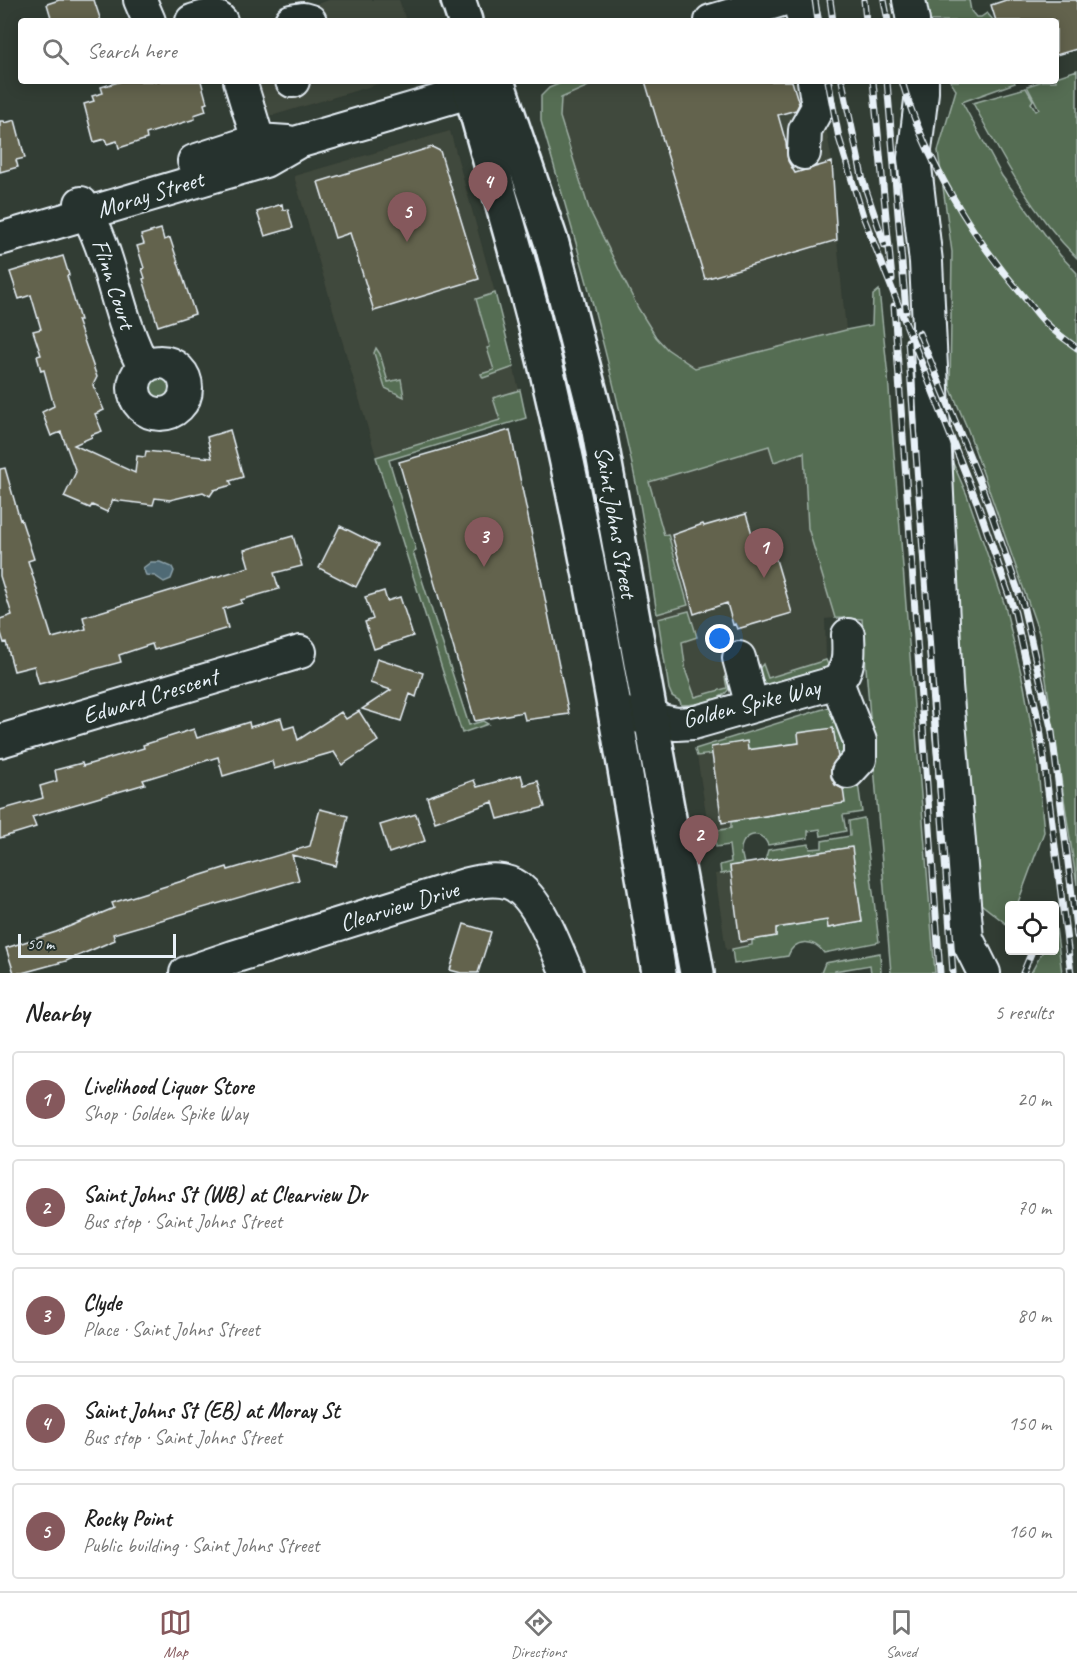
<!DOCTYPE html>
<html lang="en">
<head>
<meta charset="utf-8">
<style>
  body { margin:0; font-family:Caveat,sans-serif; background:#f6f6f6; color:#222 }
  .controls { position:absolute; right:18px; bottom:18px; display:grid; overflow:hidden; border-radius:6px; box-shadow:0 3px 15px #0003 }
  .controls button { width:54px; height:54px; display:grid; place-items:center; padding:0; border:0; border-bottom:2px solid #e0e0e0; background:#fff; color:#222; font:30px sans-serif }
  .scale { position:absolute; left:18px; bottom:15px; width:158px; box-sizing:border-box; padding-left:6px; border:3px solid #e8f1f8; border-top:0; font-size:16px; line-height:21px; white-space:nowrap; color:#e8f1f8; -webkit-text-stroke:4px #26332d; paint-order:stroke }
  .you { position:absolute; left:720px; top:639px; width:21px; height:21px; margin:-15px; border:4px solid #fff; border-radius:50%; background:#1a73e8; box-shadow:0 0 0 9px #1a73e833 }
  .badge { display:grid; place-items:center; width:39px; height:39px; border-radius:50%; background:#85585c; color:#fff; font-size:20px; font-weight:700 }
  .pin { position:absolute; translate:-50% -50px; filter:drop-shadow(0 2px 3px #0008) }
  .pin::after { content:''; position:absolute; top:32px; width:21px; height:18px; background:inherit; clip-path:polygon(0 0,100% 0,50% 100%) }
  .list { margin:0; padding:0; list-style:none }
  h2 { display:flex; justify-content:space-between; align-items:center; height:78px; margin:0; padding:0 24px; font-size:26px }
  h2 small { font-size:20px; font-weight:400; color:#767676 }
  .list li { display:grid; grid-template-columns:39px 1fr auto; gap:18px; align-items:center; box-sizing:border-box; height:96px; margin:0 12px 12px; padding:0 12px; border:2px solid #e0e0e0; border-radius:6px }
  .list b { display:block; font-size:22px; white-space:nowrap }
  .list p { margin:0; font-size:20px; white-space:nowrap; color:#767676 }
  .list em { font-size:20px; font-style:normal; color:#767676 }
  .icon { flex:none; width:33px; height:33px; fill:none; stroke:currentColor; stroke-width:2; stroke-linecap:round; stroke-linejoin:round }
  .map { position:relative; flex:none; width:1077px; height:973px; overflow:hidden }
  .search { position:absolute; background:#fff; box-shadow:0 3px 15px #0003; left:18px; right:18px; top:18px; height:66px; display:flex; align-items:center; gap:15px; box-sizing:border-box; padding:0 21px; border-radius:6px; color:#767676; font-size:22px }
  .sheet { height:618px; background:#fff }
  nav { display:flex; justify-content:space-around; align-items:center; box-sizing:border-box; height:84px; border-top:2px solid #e0e0e0; background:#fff; font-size:16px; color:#767676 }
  nav a { display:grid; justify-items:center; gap:3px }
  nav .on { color:#85585c }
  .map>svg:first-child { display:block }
  .built { fill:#41483c }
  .green { fill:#546d52; stroke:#9eafa5; stroke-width:1.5 }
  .water { fill:#4f6b75; stroke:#8ca1a9; stroke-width:1.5 }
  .building { fill:#63634e; stroke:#e8f1f8; stroke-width:1.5 }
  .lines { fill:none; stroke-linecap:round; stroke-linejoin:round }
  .minor-casing { stroke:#e8f1f8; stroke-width:36 }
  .major-casing { stroke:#e8f1f8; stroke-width:38 }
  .minor { stroke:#26332d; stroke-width:32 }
  .major { stroke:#26332d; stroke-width:33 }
  .rail-casing { stroke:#e8f1f8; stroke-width:7 }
  .rail { stroke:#26332d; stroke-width:4.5; stroke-dasharray:14; stroke-linecap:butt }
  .labels { text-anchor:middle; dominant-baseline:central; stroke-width:4.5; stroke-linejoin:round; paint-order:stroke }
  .street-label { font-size:24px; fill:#e8f1f8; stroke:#26332d }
</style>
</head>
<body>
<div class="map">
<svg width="1077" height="973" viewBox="0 0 1077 973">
  <rect width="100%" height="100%" fill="#323d34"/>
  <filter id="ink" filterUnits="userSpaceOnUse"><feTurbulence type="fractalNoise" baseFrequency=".0167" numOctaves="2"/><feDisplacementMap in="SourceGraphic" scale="12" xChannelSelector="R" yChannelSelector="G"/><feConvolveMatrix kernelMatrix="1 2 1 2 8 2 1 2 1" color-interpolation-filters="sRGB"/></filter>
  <g filter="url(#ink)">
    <path class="built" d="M329,0h70l7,21h-142z
      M256,81h132l-117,35 -5,-3z
      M566,81h252l14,81 5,78 9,90 -151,38 -28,-19 -30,-41 -33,34 -63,-221v-25l8,-8z
      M450,131l45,162 31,125 -148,45 -84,-287z
      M769,446l35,6 4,76 27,90 -10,1 1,41 -59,18 -87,23 -8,-5 -3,-7 -32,-203z
      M712,754l9,69 10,-1 1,6 -23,4 -12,-76z
      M731,872l9,70 12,-2v5l-26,5 -11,-76z"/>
    <path class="green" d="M921,0h48l2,11 5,6h5l6,-4 7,8h-69z
      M1077,70v188c-46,-46 -74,-99 -104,-155l53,-15 7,12 -2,3 5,8 3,-2 -12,-23 16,-5h13v-4z
      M566,81h34l-39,17 -1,19 29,92 49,99 18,29 11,12 28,19 151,-38 26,-5 1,-30 6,-5 9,87 47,596h-44l-29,-354 -27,-1 -27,-90 -4,-76 -30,10 -5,-16 -120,36 15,53 4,-1 20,71 -31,9c-7,-44 -12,-88 -21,-131 -26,-123 -60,-242 -95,-362v-25l8,-8z
      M950,81h64l1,2 -53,19 40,74 58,79 17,18v612l-38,-252 -71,-203 -18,-43 2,-135 -14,-101 18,-61z
      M495,293l19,74 -31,11 -2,-4 13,-4 -7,-22 3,-1 -14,-48z
      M376,348l4,6 8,28 13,-3 3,18 -19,-9 -11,-35z
      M145 389a15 15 0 1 1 30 0a15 15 0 1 1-30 0Z
      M520,390l6,28 -137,42 27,90 -3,2 56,173 14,-4 5,3 -26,9 -86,-276 124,-37 -7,-22z
      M938,429l29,66 38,111 19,80 13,73 7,73 -27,73 -7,1 -1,20 -28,-22 -12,-24z
      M689,611l8,26 -15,5 4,30 9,25 32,-9 -2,-11 5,5c2,18 -35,23 -49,23l-1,-4 -8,-5 -3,-7 -11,-70z
      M826,660l3,7 -54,15v4c-5,2 -11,-2 -17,-1v-15l5,-6 5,14z
      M833,706l17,38 -11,22 -6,-38 -34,15 -102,13 -2,-7z
      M857,776l5,36 -19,3 3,16 -25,5 -1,-7 -12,2v7l-40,7c-8,-19 -30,-9 -27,10h1l2,9 -14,3 1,5 -10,2 -1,-9 11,-3 -2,-17 -13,2 -2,-16 17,-3v-6l113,-20 -2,-18z
      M864,818l15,124 -55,11c-10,-15 -30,-14 -36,3l-54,8 -2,-15 20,-4v-5l24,-4v-8l51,-8 2,8 33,-6 -11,-75 -86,14 3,-11 41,-6 1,5 12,-1v-7l28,-5 -1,-15z
      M1056,928l6,45h-31l12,-22h11z
      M880,953l1,20h-10l-1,-8 -35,6v2h-14l4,-10z"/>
    <path class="water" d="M151,562h9l12,5 2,4 -3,8 -7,3 -9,-6 -9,-1 -3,-7z"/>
    <path class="building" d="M59,0h35l7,21h-49l-5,-17z
      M1006,0h71v49l-21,6v-34h-60l-5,-16z
      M122,81h79l6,22 -3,1 2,7 -12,4 1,4 -49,15 1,5 -28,9 -2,-7 -10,3 -2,-5 -11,3 -10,-38 10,-3 -2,-5 11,-3 -2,-6z
      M645,81h147l7,23 -3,6 -18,5 8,28 2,18 7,12 37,-11 5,78 -132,39z
      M15,120l10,38 -9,2 2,7 -18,5v-51h4l1,2z
      M432,147l8,4 39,128 -105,32 -24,-78 -15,5 -17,-56z
      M282,204l1,6 5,-1 5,19 -28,8 -8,-24z
      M161,229l3,11 6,-2 25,76 -37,12 -15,-47 2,-1 -3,-9 2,-1 -7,-22 7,-2 -3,-9z
      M63,256l6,19 -2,1 13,44h-3l20,57 -4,8 11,25 -9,4 7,17 -11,4 1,2 -18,8 61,28 2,-17 8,1 1,-6 66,7 -5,-21 23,-7 13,47 -13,4 2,4 -18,5 -4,6 -7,-4 -33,8 -15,-2 -2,7 -40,-5 -6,12 -15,-7 -2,3 -26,-11 12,-25 -15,-40 -10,4 -9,-24 12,-6 -10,-36 -3,1 -4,-15 4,-1 -8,-24 8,-2 -10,-34 -12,4 -9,-27z
      M510,430l59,284 -44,6 -2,-8 -48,9 -76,-259z
      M5,468l15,52 1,-1 13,40 -6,2 24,77 34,-9 -3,-12 166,-50 -5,-17 49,-14 9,30 -28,7 5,16 -38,11 1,3 -19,6 5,19 -74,22 -2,-6 -33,11 2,7 -82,22 -5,-18 -20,5 -8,-29 -2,1 -4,-13v-11l12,-4 -12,-39v-107z
      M746,514l11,36 15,-4 20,67 -55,16 -2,-5 -2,1 -6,-22 -33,11 -22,-79 31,-11 1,2z
      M340,526l38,19 -22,42 -37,-19z
      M384,591l3,10 13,-4 13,39 -39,13 -9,-27 8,-3 -8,-22z
      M377,658l46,15 -7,24 -6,-3 -9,27 -39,-12 29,-19 -21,-7z
      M359,711l19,30 -36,24 -8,-13 -60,17 -2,-8 -49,15 -5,-19 -75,23 2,4 -113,33 4,10 -36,11v-28l43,-12 -3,-12 17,-5 -2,-11 27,-7 1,3 61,-18 -1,-3 51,-16 3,9 52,-16 1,5 31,-9 3,11 10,-3 4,14 43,-28 5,7z
      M833,728l5,29 -7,10v10l4,8 8,4 2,14 -123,20 -11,-76 36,-6 1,9 51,-7 -1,-10z
      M521,775l3,10 14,-4 7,26 -47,12 -5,-17 -58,20 -8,-25 47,-17 3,7z
      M320,809l28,7 -12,50 -44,-11 7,25 -186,54 2,6 -49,21 -44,12h-8l-8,-25 50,-16 58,-24 -2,-5 115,-36 1,3 82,-24z
      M416,814l9,27 -36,12 -9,-28z
      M852,847l10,75 -34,6 -1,-8 -51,8v8l-36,6 -10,-76z
      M464,924l27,8 -13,41h-17l-11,-3z"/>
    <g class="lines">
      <defs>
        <path id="minor" d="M140,0l9,21
          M799,0l5,21
          M909,0l4,21
          M192,21c10,-3 22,-9 29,0
          M291,21l12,-2 7,2
          M711,21l71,-21
          M240,81l24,79
          M292,81h1
          M922,81v11l-8,66 12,104 20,423 21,254 17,34
          M804,153l1,-23 13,-23 -4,-26
          M194,161l64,-21 30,2
          M81,203c32,50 34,112 63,164
          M0,239l265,-78 33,-19 199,-58
          M134 388a26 26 0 1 1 52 0a26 26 0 1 1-52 0Z
          M739,658l13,48
          M837,682l23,59v18l-12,13
          M616,712l60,12 17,-1 144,-41c13,-15 12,-28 11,-47
          M0,741l300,-89
          M186,973l47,-16 235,-73c13,-3 28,-6 42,-1 28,11 45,64 57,90"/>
        <path id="major" d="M458,0l7,21
          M473,81l-2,11c25,93 54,185 76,280 46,198 79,400 112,601
          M497,81l55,163 45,176 100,553"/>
      </defs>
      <use href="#minor" class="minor-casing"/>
      <use href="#major" class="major-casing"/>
      <use href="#minor" class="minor"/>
      <use href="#major" class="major"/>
      <defs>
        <path id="rail" d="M815,0l3,21
          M830,0l3,21
          M864,0l2,21
          M884,0l4,21
          M828,81l11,57 24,78 115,289 37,108 25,115 31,245
          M842,81l21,100 22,65
          M873,81l19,198
          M887,81l19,230
          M902,81c22,77 70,156 122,216 8,9 15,20 24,28 9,9 20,16 29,23
          M894,306l46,667
          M919,333l62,151 42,121 29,127 25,204
          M908,341l45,632
          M1023,973l9,-22"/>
      </defs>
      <use href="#rail" class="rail-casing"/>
      <use href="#rail" class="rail"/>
    </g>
  </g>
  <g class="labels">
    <g class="street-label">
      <text transform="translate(150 194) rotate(-17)">Moray Street</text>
      <text transform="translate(114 284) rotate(72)">Flinn Court</text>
      <text transform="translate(616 522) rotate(80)">Saint Johns Street</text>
      <text transform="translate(150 696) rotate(-17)">Edward Crescent</text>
      <text transform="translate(751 703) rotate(-14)">Golden Spike Way</text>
      <text transform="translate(399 906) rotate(-17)">Clearview Drive</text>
    </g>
  </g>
</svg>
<div class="controls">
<button><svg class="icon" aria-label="locate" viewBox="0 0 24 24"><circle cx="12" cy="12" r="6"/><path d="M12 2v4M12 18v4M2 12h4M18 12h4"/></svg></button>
</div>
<div class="scale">50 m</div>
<div class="you"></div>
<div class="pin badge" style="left:764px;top:578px">1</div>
<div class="pin badge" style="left:699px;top:865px">2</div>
<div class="pin badge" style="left:484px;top:567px">3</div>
<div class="pin badge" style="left:488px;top:212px">4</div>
<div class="pin badge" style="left:407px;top:242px">5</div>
<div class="search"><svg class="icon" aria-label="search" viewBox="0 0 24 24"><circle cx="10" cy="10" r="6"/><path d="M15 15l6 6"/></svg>Search here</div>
</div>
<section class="sheet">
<h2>Nearby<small>5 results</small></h2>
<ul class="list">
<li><span class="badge">1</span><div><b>Livelihood Liquor Store</b><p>Shop · Golden Spike Way</p></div><em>20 m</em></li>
<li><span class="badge">2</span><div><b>Saint Johns St (WB) at Clearview Dr</b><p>Bus stop · Saint Johns Street</p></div><em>70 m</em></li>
<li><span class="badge">3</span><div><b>Clyde</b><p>Place · Saint Johns Street</p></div><em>80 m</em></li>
<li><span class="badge">4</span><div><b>Saint Johns St (EB) at Moray St</b><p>Bus stop · Saint Johns Street</p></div><em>150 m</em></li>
<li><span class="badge">5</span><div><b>Rocky Point</b><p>Public building · Saint Johns Street</p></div><em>160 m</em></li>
</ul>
</section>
<nav>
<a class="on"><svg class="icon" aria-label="map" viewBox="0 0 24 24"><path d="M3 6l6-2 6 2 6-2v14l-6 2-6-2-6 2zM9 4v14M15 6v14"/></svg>Map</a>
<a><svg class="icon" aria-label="directions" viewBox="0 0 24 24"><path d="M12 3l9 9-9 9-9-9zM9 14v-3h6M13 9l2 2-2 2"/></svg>Directions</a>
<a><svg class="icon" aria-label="saved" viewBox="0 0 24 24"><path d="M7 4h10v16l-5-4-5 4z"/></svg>Saved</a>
</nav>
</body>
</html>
